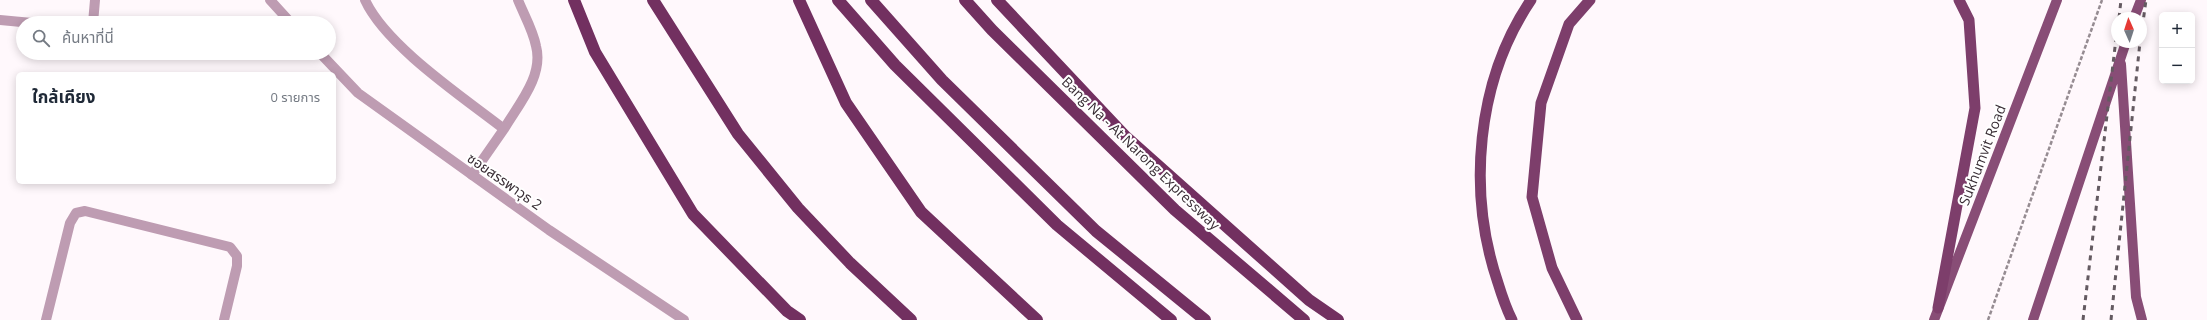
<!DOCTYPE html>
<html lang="th">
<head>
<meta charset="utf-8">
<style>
  body { margin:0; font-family:"Open Sans","Noto Sans Thai",sans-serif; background:#f6f6f7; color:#1f2937 }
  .controls { position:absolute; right:12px; top:12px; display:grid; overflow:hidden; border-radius:6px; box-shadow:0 2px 10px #0003 }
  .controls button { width:36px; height:36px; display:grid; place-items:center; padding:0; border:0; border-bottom:1px solid #e0e1e3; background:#fff; color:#1f2937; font:20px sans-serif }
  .compass { position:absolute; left:2111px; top:12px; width:36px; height:36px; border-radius:50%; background:#fff; box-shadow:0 2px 10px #0003; rotate:357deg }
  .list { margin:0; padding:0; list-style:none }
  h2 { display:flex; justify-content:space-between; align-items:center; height:52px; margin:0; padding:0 16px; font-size:17px }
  h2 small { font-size:13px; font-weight:400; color:#747a83 }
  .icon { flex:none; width:22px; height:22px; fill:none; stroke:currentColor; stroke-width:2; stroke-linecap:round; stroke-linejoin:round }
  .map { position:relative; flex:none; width:2207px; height:320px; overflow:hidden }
  .search { position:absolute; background:#fff; box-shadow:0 2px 10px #0003; left:16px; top:16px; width:320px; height:44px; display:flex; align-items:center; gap:10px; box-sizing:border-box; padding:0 14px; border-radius:22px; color:#747a83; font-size:15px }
  .panel { position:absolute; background:#fff; box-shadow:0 2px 10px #0003; left:16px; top:72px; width:320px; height:112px; border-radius:6px }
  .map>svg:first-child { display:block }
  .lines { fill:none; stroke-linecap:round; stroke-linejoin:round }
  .path { stroke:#968c92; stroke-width:2.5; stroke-dasharray:4 2; stroke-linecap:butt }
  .service { stroke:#be9cb2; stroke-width:10 }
  .minor { stroke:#be9cb2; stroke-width:10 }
  .tertiary { stroke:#be9cb2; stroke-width:10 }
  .primary { stroke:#884d76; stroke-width:10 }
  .trunk { stroke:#7d3e6b; stroke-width:11 }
  .motorway { stroke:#723060; stroke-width:12 }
  .rail { stroke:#645a61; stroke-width:3; stroke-dasharray:5 5; stroke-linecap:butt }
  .labels { text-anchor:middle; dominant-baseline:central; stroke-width:4; stroke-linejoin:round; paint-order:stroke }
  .street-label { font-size:14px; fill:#392d35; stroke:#fff }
</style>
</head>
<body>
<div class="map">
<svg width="2207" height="320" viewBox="0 0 2207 320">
  <rect width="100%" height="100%" fill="#fff8fc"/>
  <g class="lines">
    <path class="path" d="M1988,320l114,-320"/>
    <path class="service" d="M365,0c21,46 98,97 139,129 14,-24 40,-53 32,-83 -3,-16 -12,-31 -18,-46
      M472,175l32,-46
      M46,320l24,-97 6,-10 9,-2 145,36 7,9v10l-13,54"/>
    <path class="minor" d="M0,20l32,3
      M93,23l2,-23"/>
    <path class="tertiary" d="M270,0l21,23
      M320,53l38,40 191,137 135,90"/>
    <path class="primary" d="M2134,18l7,-18
      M2121,64l15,233 6,23
      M1934,320l123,-320
      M2033,320l93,-278"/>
    <path class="trunk" d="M1938,308l37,-200 -6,-88 -10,-20
      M1512,320c-6,-12 -10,-24 -14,-37 -31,-91 -22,-202 33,-283
      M1577,320l-25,-52 -20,-71 9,-94 28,-79 21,-24"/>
    <path class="motorway" d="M574,0l21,52 98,162 94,97 13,9
      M653,0l85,134 60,74 52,55 61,57
      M799,0l47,103 75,109 116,108
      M838,0l57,65 162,160 114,95
      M871,0l71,80 154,151 109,89
      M965,0l27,30 183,180 129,110
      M997,0l129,137 183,163 29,20"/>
    <path class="rail" d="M2119,18l2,-18
      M2141,37l5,-37
      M2083,320l34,-290
      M2111,320l29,-278"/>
  </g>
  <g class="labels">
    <g class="street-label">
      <text transform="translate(1141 153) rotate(44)">Bang Na - At Narong Expressway</text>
      <text transform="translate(1982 155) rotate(-69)">Sukhumvit Road</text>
      <text transform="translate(505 181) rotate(35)">ซอยสรรพาวุธ 2</text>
    </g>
  </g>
</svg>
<div class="controls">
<button>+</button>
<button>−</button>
</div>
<svg class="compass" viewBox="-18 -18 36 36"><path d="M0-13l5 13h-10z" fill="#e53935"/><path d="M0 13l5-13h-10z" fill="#747a83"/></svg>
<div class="search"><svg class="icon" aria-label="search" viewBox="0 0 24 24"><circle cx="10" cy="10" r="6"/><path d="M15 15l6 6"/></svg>ค้นหาที่นี่</div>
<section class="panel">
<h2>ใกล้เคียง<small>0 รายการ</small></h2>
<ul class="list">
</ul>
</section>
</div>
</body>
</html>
